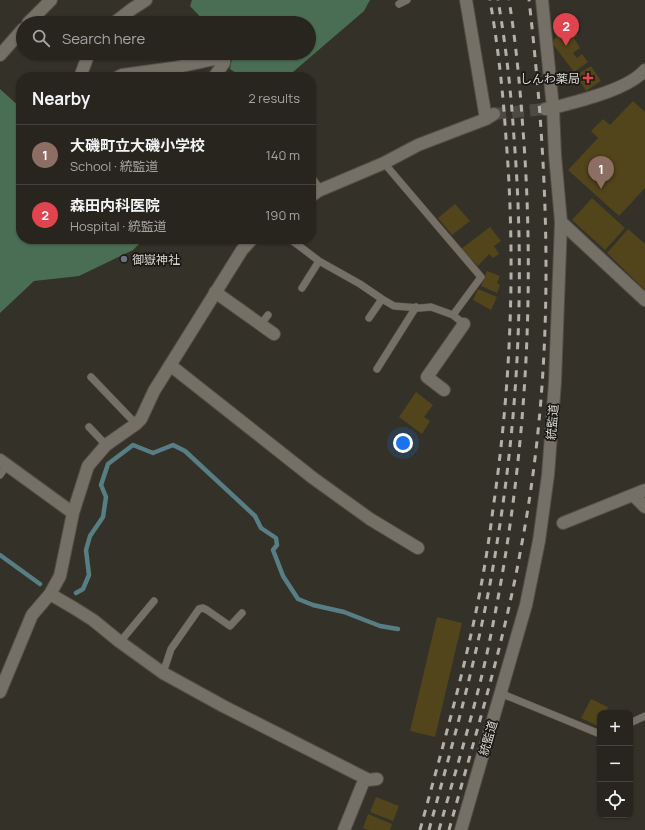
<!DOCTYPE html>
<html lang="en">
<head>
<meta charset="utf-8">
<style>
  body { margin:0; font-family:Manrope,"Noto Sans JP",sans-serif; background:#33312b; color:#f1f3f6 }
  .controls { position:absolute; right:12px; bottom:12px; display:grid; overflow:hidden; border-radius:8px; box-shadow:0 1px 3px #0004 }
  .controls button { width:36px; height:36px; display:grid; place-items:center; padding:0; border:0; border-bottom:1px solid #43423c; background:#27251e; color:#f1f3f6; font:20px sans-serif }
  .you { position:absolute; left:403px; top:443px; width:14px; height:14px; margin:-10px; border:3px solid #fff; border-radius:50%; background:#1a73e8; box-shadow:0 0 0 6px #1a73e833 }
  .badge { display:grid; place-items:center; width:26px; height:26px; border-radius:50%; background:#92b7fd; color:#fff; font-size:13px; font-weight:700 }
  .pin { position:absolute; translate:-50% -33px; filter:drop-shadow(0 1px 2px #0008) }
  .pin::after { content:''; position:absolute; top:21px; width:14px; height:12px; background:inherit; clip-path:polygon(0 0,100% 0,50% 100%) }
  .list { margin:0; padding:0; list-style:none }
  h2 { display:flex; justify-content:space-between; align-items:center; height:52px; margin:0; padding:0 16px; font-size:17px }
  h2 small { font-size:13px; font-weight:400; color:#a4a5a4 }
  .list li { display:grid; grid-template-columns:26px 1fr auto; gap:12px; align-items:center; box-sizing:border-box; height:60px; padding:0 16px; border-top:1px solid #43423c }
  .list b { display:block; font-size:15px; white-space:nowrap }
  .list p { margin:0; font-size:13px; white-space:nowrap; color:#a4a5a4 }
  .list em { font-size:13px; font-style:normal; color:#a4a5a4 }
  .icon { flex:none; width:22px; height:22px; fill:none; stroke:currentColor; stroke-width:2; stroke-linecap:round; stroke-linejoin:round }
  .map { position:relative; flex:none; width:645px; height:830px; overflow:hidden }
  .search { position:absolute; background:#27251e; box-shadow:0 1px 3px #0004; left:16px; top:16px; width:300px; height:44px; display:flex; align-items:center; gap:10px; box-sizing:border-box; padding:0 14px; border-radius:22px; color:#a4a5a4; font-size:15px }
  .panel { position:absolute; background:#27251e; box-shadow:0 1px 3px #0004; left:16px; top:72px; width:300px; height:172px; border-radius:16px }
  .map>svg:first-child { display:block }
  .forest { fill:#4a6e53 }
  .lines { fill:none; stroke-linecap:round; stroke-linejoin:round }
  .stream { stroke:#577e84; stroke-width:4.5 }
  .building { fill:#52451c }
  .street-tunnel { stroke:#4d4a42; stroke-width:12; stroke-dasharray:12 6; stroke-linecap:butt }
  .lane-casing { stroke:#514e47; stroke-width:8 }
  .street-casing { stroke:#514e47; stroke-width:14 }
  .lane { stroke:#747066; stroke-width:7 }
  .street { stroke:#747066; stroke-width:12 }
  .rail { stroke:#b2b0aa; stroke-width:3; stroke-dasharray:7 7; stroke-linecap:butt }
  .health-dot { fill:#e0444e; stroke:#1b1915; stroke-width:1.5 }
  .worship-dot { fill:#6b7280; stroke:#1b1915; stroke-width:1.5 }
  .labels { text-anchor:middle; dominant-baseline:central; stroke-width:3.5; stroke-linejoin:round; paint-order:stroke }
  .poi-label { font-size:12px; fill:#dad8d3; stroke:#1b1915; text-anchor:end }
  .street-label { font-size:12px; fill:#dad8d3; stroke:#1b1915 }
</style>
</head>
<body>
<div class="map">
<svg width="645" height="830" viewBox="0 0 645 830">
  <rect width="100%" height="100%" fill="#343128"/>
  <path class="forest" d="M192,0h178l-6,11 -71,61 -51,5 -12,-8 3,-16h76v-30h-103l-16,-17z
    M0,89l21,19v131h123l-11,11 -54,26 -45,5 -34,32z"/>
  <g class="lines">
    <path class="stream" d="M0,555l40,29
      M76,593l7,-4 6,-14 -3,-25 4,-14 13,-19 3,-20 -5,-12 7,-21 25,-19 20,8 20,-8 12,6 70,65 6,12 15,10 1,7 -4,5 10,26 15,23 15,6 31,7 36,14 18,3"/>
  </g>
  <path class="building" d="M566,24l5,6 2,-2 5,8 -4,2 6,10 -7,5 4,5 5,-4 6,8 -14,10 -22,-29 2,-1 -1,-2 4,-3 -3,-5z
    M591,66l10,15 -15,10 -10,-16z
    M633,101l12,11v76l-26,28 -51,-46 30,-32 -7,-7 12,-12 7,6z
    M592,198l33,30 -20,22 -33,-30z
    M455,204l15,17 -18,14 -14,-17z
    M490,227l11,14 -7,5 5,8 -6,4 -4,-4 -11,12 -17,-17z
    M628,229l17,15v46l-38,-37z
    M487,271l13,5 -3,7 3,2 -3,8 -16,-7z
    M478,289l19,8 -6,13 -18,-10z
    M416,392l17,13 -9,12 6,4 -8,13 -23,-17z
    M437,617l25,6 -27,114 -25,-6z
    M591,699l17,8 -3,6h-5v14l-19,-9z
    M376,797l23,9 -6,15 -23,-9z
    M368,814l24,10 -2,6h-21l-6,-2z"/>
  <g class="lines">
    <path class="street-tunnel" d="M494,114l50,-5"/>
    <defs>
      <path id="lane" d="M399,4l8,-4
        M384,163l97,114 -28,38
        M290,239l29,22 41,23 22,15 12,7 26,2 11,-1 22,8 11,9
        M302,288l17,-27
        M369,318l13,-19
        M261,324l7,-9
        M377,369l39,-62
        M91,377l45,47
        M89,427l17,18
        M0,475l7,-10
        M120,642l34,-41
        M163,673l8,-24 28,-40 4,-1 4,2 23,16 12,-13
        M500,693l100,41
        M630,723l15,-7"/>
      <path id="street" d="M466,0l20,119
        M28,23l23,-23
        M114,23l18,-14 14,-9
        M0,55l23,-26
        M80,77l9,-24
        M118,77l4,-2 51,-7 51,-11v6l-10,14
        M545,109l8,-1c25,-7 75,-18 92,-38
        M311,181l7,10
        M311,196l7,-5 66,-28 34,-18 68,-26 8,-5
        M561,222l84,78
        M215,292l59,42
        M170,365l143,113 57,41 48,29
        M444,390l-17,-13 37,-53
        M0,460l73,53
        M633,495l12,12
        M563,523l82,-33
        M50,594l24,14 19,12 27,22 43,31 60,33 142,72 -21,52
        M0,692l32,-77 18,-21 10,-18 13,-63 15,-47 18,-21 30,-21 5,-5 13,-28 88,-141 10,-11
        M365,778l3,2 9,-1
        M461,830l65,-225 13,-64 9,-66 7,-93 6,-160 -6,-67 -2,-47 -11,-108"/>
    </defs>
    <use href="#lane" class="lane-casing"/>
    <use href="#street" class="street-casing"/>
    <use href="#lane" class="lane"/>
    <use href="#street" class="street"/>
    <path class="rail" d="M420,830c18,-66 37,-133 52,-200 9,-40 16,-81 21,-121 18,-123 23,-247 13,-371 -3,-46 -8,-92 -16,-138
      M429,830c26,-95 53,-190 68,-287 22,-134 28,-269 17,-405 -3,-46 -8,-92 -16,-138
      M439,830c18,-65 39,-130 52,-196 34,-165 45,-336 32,-504 -3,-43 -7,-87 -14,-130
      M449,830c26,-94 55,-187 72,-282 35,-183 29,-364 8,-548"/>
  </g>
  <path class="health-dot" d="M586 72h4v4h4v4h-4v4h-4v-4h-4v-4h4z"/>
  <circle class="worship-dot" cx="124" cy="259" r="4"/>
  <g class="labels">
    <g class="poi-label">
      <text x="580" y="78">しんわ薬局</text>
      <text x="132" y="259" text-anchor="start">御嶽神社</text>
    </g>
    <g class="street-label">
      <text transform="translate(552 422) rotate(-85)">統監道</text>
      <text transform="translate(488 738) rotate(-74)">統監道</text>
    </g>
  </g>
</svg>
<div class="controls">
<button>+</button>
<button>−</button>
<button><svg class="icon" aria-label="locate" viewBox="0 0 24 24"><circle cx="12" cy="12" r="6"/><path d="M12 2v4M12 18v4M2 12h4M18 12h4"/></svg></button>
</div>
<div class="you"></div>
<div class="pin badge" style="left:601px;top:189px;background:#8d6e63">1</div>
<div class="pin badge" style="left:566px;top:46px;background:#e0444e">2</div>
<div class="search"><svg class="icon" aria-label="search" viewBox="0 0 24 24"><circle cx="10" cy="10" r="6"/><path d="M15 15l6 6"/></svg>Search here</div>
<section class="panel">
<h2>Nearby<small>2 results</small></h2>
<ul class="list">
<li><span class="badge" style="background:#8d6e63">1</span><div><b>大磯町立大磯小学校</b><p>School · 統監道</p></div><em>140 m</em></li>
<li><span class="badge" style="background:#e0444e">2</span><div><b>森田内科医院</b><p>Hospital · 統監道</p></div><em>190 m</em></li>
</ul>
</section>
</div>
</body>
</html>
